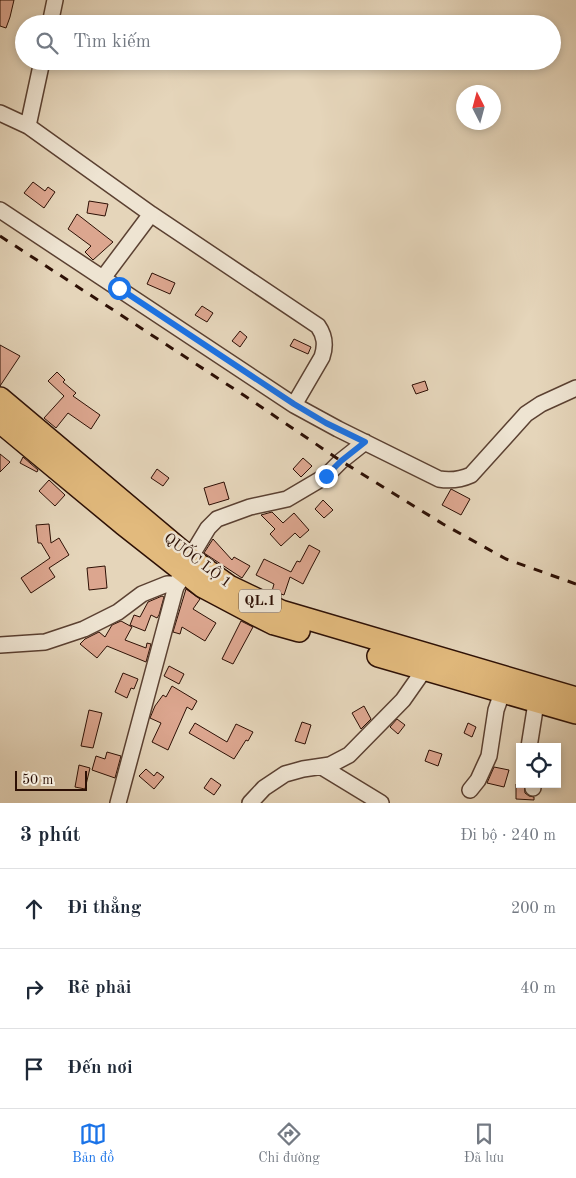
<!DOCTYPE html>
<html lang="vi">
<head>
<meta charset="utf-8">
<style>
  body { margin:0; font-family:"Old Standard TT",serif; background:#f6f6f7; color:#1f2937 }
  .controls { position:absolute; right:15px; bottom:15px; display:grid; overflow:hidden; border-radius:0px; box-shadow:0 2px 8px #0003 }
  .controls button { width:45px; height:45px; display:grid; place-items:center; padding:0; border:0; border-bottom:1px solid #e0e1e3; background:#fff; color:#1f2937; font:25px sans-serif }
  .compass { position:absolute; left:456px; top:85px; width:45px; height:45px; border-radius:50%; background:#fff; box-shadow:0 2px 8px #0003; rotate:354deg }
  .scale { position:absolute; left:15px; bottom:12px; width:72px; box-sizing:border-box; padding-left:5px; border:2px solid #2d1005; border-top:0; font-size:14px; line-height:18px; white-space:nowrap; color:#2d1005; -webkit-text-stroke:4px #eee4d2; paint-order:stroke }
  .stop { position:absolute; width:15px; height:15px; margin:-11px; border:4px solid #1a73e8; border-radius:50%; background:#fff }
  .stop.end { background:#1a73e8; border-color:#fff; box-shadow:0 1px 5px #0008 }
  .list { margin:0; padding:0; list-style:none }
  h2 { display:flex; justify-content:space-between; align-items:center; height:65px; margin:0; padding:0 20px; font-size:21px }
  h2 small { font-size:16px; font-weight:400; color:#747a83 }
  .list li { display:grid; grid-template-columns:32px 1fr auto; gap:15px; align-items:center; box-sizing:border-box; height:80px; padding:0 20px; border-top:1px solid #e0e1e3 }
  .list b { display:block; font-size:19px; white-space:nowrap }
  .list em { font-size:16px; font-style:normal; color:#747a83 }
  .icon { flex:none; width:28px; height:28px; fill:none; stroke:currentColor; stroke-width:2; stroke-linecap:round; stroke-linejoin:round }
  .map { position:relative; flex:none; width:576px; height:803px; overflow:hidden }
  .search { position:absolute; background:#fff; box-shadow:0 2px 8px #0003; left:15px; right:15px; top:15px; height:55px; display:flex; align-items:center; gap:12px; box-sizing:border-box; padding:0 18px; border-radius:28px; color:#747a83; font-size:19px }
  .sheet { height:305px; background:#fff }
  nav { display:flex; justify-content:space-around; align-items:center; box-sizing:border-box; height:70px; border-top:1px solid #e0e1e3; background:#fff; font-size:14px; color:#747a83 }
  nav a { display:grid; justify-items:center; gap:2px }
  nav .on { color:#1a73e8 }
  .map>svg:first-child { display:block }
  .building { fill:#dca68f; stroke:#2d1005 }
  .lines { fill:none; stroke-linecap:round; stroke-linejoin:round }
  .minor-casing { stroke:#5b4132; stroke-width:18 }
  .highway-casing { stroke:#2d1005; stroke-width:24 }
  .minor { stroke:#eee4d2; stroke-width:15 }
  .highway { stroke:#e2ba7d; stroke-width:21 }
  .rail { stroke:#2d1005; stroke-width:3; stroke-dasharray:9 9; stroke-linecap:butt }
  .route { stroke:#1a73e8; stroke-width:6 }
  .labels { text-anchor:middle; dominant-baseline:central; stroke-width:5; stroke-linejoin:round; paint-order:stroke }
  .shield { fill:#eee4d2; stroke:#675042; stroke-width:1 }
  .shield-label { font-size:14px; font-weight:bold; fill:#2d1005 }
  .street-label { font-size:15px; fill:#2d1005; stroke:#eee4d2 }
</style>
</head>
<body>
<div class="map">
<svg width="576" height="803" viewBox="0 0 576 803">
  <rect width="100%" height="100%" fill="#e5d5ba"/>
  <filter id="stains"><feTurbulence type="fractalNoise" baseFrequency=".004" numOctaves="4"/><feColorMatrix values="0 0 0 0 .2 0 0 0 0 .09 0 0 0 0 .02 0 0 0 .5 -.17"/></filter>
  <radialGradient id="worn" r=".72"><stop offset=".6" stop-color="#630" stop-opacity="0"/><stop offset="1" stop-color="#630" stop-opacity=".3"/></radialGradient>
  <path class="building" d="M0,0h14l-4,17 -4,11 -6,-2z
    M33,182l12,9 3,-4 7,5 -11,16 -20,-15z
    M89,201l19,3 -3,12 -18,-3z
    M77,214l36,28 -20,18 -8,-8 6,-6 -23,-17z
    M152,273l23,10 -5,11 -23,-10z
    M202,306l11,7 -6,9 -12,-7z
    M240,331l7,6 -7,10 -8,-6z
    M294,339l17,8 -3,7 -18,-8z
    M0,345l20,11 -20,30z
    M57,372l8,8 -2,2 13,11 -3,3 27,19 -9,14 -23,-16 -12,15 -12,-10 20,-22 -16,-15z
    M425,381l3,9 -12,4 -4,-9z
    M0,454l10,8 -10,10z
    M23,457l15,13 -1,2 -17,-9z
    M303,458l9,8 -11,11 -8,-8z
    M157,469l12,9 -6,8 -12,-8z
    M49,480l16,15 -10,11 -16,-15z
    M224,482l5,17 -20,6 -5,-17z
    M451,489l19,10 -9,16 -19,-10z
    M323,500l10,10 -9,8 -9,-9z
    M272,512l11,11 11,-10 15,17 -9,8 -5,-5 -14,13 -11,-12 5,-5 -14,-14z
    M49,524l2,19 8,-5 10,17 -20,13 6,9 -24,16 -10,-15 29,-20 -9,-15h-3l-2,-18z
    M213,539l19,21 2,-3 16,9 -8,12 -38,-25z
    M309,545l11,6 -9,17 -8,16 -13,-7 -6,18 -12,-4 2,-7 -18,-9 8,-16 27,13 6,-11 3,1z
    M105,566l2,22 -18,2 -2,-22z
    M186,589l14,10 -7,10 23,14 -11,18 -23,-14 -2,7 -7,-2z
    M162,596l2,1 -5,18 -2,3 -6,-3 -6,16 -15,-6 4,-10 6,2 8,-15z
    M121,621l11,6 -7,13 21,8 1,-5 4,1 -5,18 -39,-16 -10,12 -17,-14 5,-5 14,-7 6,5 7,-12z
    M241,621l12,6 -20,37 -11,-5z
    M169,666l15,8 -5,10 -15,-8z
    M123,673l15,6 -4,10 -3,-1 -4,10 -12,-6z
    M172,686l25,15 -5,9 -5,-3 -19,43 -16,-8 9,-19 -11,-5 5,-12 8,-11 3,2z
    M364,706l7,13 -10,10 -9,-16z
    M89,710l13,3 -9,35 -12,-2z
    M397,719l8,6 -7,9 -8,-7z
    M302,722l9,3 -6,19 -10,-3z
    M195,723l32,19 9,-18 17,8 -5,9 -2,-1 -12,19 -45,-26z
    M468,723l8,4 -4,10 -8,-4z
    M429,750l13,4 -4,12 -13,-5z
    M107,752l14,4 -6,22 -23,-8 4,-14 9,3z
    M79,765l11,3 -5,21 -10,-2z
    M494,767l15,3 -5,17 -17,-4z
    M146,769l8,7 3,-4 7,5 -10,12 -15,-13z
    M211,778l10,7 -7,10 -10,-7z
    M516,784h8l1,9 4,3 5,1v3l-18,-1z"/>
  <g class="lines">
    <defs>
      <path id="minor" d="M50,24l5,-24
        M0,113l28,13 123,88 167,112c7,10 8,19 4,31l-28,48
        M28,126l14,-65
        M0,210l294,195 44,24 101,50c12,2 21,1 32,-4l55,-61 15,-10 35,-16
        M103,278l48,-64
        M0,645l45,-3 39,-13 34,-17 24,-18 25,-10h11
        M529,747l7,-44
        M322,767l59,36
        M533,788v-4
        M470,790l8,-10 11,-24 7,-46 6,-17
        M118,803l57,-213 7,-19 26,-43 9,-9 33,-12 37,-8 39,-23 15,-15 24,-19
        M250,803l14,-15 21,-14 18,-5 27,-4 19,-10 54,-55 21,-30"/>
      <path id="highway" d="M0,398l190,160 39,28 52,25 295,87
        M0,422l123,102 80,63 51,27 20,10 25,7
        M378,656l198,57"/>
    </defs>
    <use href="#minor" class="minor-casing"/>
    <use href="#highway" class="highway-casing"/>
    <use href="#minor" class="minor"/>
    <use href="#highway" class="highway"/>
    <path class="rail" d="M0,236l245,160 96,65 102,63 63,35 70,25"/>
  </g>
  <g class="lines">
    <path class="route" d="M119,288l175,116 32,19 39,19 -24,19 -15,15"/>
  </g>
  <g class="labels">
    <rect class="shield" x="239" y="589.5" width="42" height="23" rx="4"/>
    <g class="shield-label">
      <text x="260" y="601">QL.1</text>
    </g>
    <g class="street-label">
      <text transform="translate(197 561) rotate(37)">QUỐC LỘ 1</text>
    </g>
  </g>
  <rect width="100%" height="100%" filter="url(#stains)"/>
  <rect width="100%" height="100%" fill="url(#worn)"/>
</svg>
<div class="controls">
<button><svg class="icon" aria-label="locate" viewBox="0 0 24 24"><circle cx="12" cy="12" r="6"/><path d="M12 2v4M12 18v4M2 12h4M18 12h4"/></svg></button>
</div>
<svg class="compass" viewBox="-18 -18 36 36"><path d="M0-13l5 13h-10z" fill="#e53935"/><path d="M0 13l5-13h-10z" fill="#747a83"/></svg>
<div class="scale">50 m</div>
<div class="stop" style="left:119px;top:288px"></div>
<div class="stop end" style="left:326px;top:476px"></div>
<div class="search"><svg class="icon" aria-label="search" viewBox="0 0 24 24"><circle cx="10" cy="10" r="6"/><path d="M15 15l6 6"/></svg>Tìm kiếm</div>
</div>
<section class="sheet">
<h2>3 phút<small>Đi bộ · 240 m</small></h2>
<ul class="list">
<li><svg class="icon" aria-label="ahead" viewBox="0 0 24 24"><path d="M12 20V5M6 11l6-6 6 6"/></svg><div><b>Đi thẳng</b></div><em>200 m</em></li>
<li><svg class="icon" aria-label="right" viewBox="0 0 24 24"><path d="M7 20v-9h11M14 6l5 5-5 5"/></svg><div><b>Rẽ phải</b></div><em>40 m</em></li>
<li><svg class="icon" aria-label="arrive" viewBox="0 0 24 24"><path d="M6 21V4h12l-3 4 3 4H6"/></svg><div><b>Đến nơi</b></div></li>
</ul>
</section>
<nav>
<a class="on"><svg class="icon" aria-label="map" viewBox="0 0 24 24"><path d="M3 6l6-2 6 2 6-2v14l-6 2-6-2-6 2zM9 4v14M15 6v14"/></svg>Bản đồ</a>
<a><svg class="icon" aria-label="directions" viewBox="0 0 24 24"><path d="M12 3l9 9-9 9-9-9zM9 14v-3h6M13 9l2 2-2 2"/></svg>Chỉ đường</a>
<a><svg class="icon" aria-label="saved" viewBox="0 0 24 24"><path d="M7 4h10v16l-5-4-5 4z"/></svg>Đã lưu</a>
</nav>
</body>
</html>
